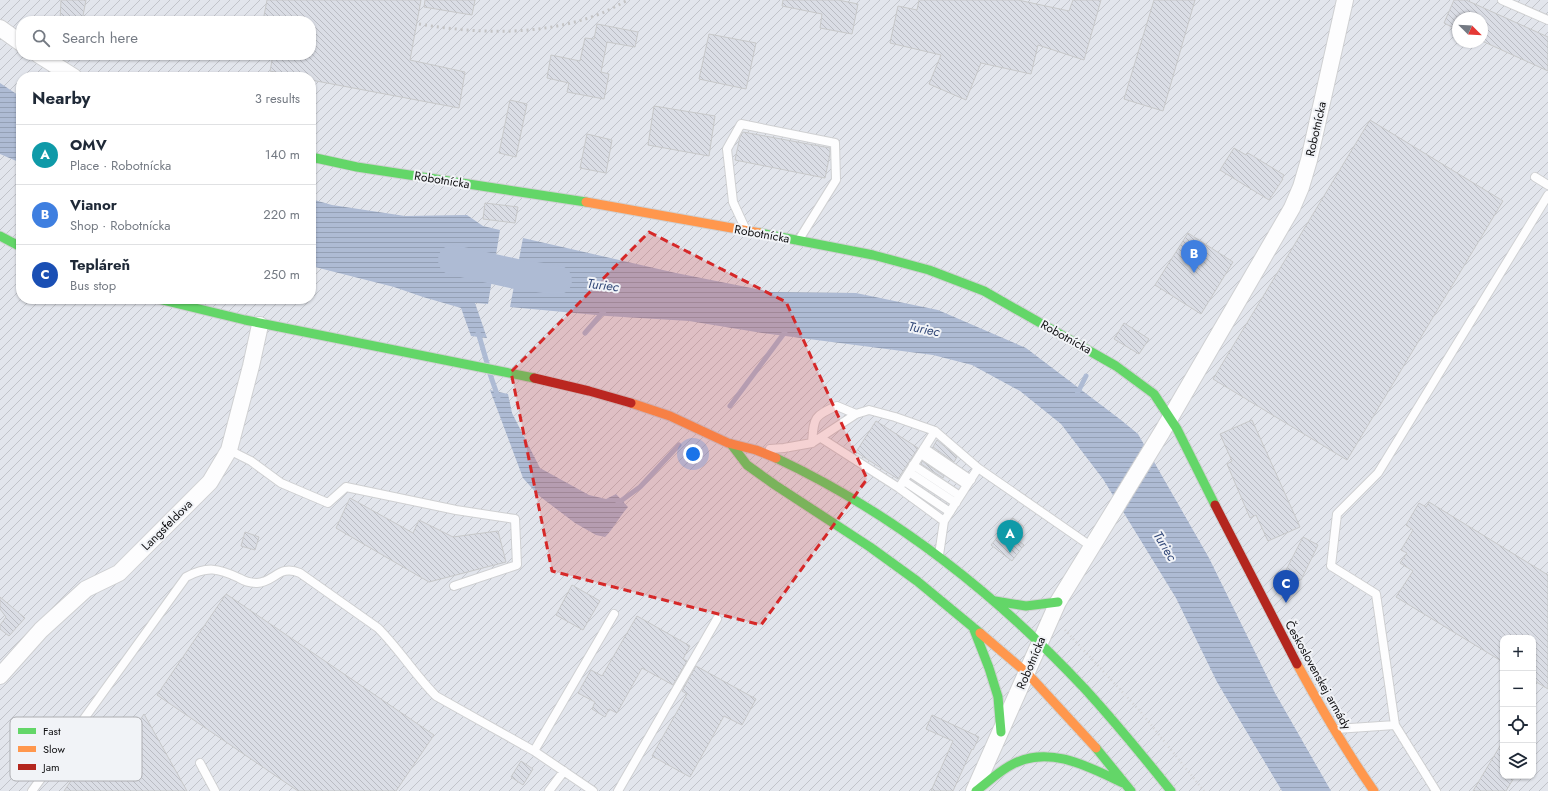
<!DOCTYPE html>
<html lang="en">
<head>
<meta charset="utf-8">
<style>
  body { margin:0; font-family:Jost,sans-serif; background:#f6f6f7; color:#1f2937 }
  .controls { position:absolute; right:12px; bottom:12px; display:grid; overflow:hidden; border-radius:8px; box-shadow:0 1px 3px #0004 }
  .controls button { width:36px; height:36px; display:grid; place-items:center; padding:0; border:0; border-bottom:1px solid #e0e1e3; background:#fff; color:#1f2937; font:20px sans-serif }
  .compass { position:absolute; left:1452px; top:12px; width:36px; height:36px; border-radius:50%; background:#fff; box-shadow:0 1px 3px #0004; rotate:114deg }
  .you { position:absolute; left:693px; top:454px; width:14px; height:14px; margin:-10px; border:3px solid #fff; border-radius:50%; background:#1a73e8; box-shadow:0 0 0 6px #1a73e833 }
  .badge { display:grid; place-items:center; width:26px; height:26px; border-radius:50%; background:#ea580c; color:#fff; font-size:13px; font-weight:700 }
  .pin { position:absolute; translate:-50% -33px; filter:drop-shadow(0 1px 2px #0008) }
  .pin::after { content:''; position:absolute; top:21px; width:14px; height:12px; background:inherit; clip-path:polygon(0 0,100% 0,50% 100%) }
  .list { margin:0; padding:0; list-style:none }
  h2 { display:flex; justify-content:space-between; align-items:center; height:52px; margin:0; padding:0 16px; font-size:17px }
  h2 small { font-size:13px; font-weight:400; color:#747a83 }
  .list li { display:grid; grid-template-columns:26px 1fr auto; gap:12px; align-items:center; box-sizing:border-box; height:60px; padding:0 16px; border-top:1px solid #e0e1e3 }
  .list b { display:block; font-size:15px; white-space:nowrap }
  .list p { margin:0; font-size:13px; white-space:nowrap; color:#747a83 }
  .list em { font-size:13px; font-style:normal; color:#747a83 }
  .icon { flex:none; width:22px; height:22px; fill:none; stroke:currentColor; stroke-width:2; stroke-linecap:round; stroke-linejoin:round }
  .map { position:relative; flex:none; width:1548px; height:791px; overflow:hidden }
  .search { position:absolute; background:#fff; box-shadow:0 1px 3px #0004; left:16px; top:16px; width:300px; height:44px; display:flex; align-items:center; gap:10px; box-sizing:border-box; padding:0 14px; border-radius:16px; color:#747a83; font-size:15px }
  .panel { position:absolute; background:#fff; box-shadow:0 1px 3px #0004; left:16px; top:72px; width:300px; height:232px; border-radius:16px }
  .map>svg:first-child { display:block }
  .industrial { fill:url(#industrial-furrows); fill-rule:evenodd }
  .water { fill:url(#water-rules) }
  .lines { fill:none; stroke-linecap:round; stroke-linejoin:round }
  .stream { stroke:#aebbd4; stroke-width:5 }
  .river { stroke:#aebbd4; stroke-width:30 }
  .building { fill:url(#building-back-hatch); stroke:#c7c8c9 }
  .lane-casing { stroke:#cfd0d2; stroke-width:10 }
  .street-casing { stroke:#cfd0d2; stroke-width:18 }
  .fast-casing { stroke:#cfd0d2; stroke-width:11 }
  .slow-casing { stroke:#cfd0d2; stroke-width:11 }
  .jam-casing { stroke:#cfd0d2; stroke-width:11 }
  .path { stroke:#d4d4d5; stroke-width:2.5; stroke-dasharray:1 3; stroke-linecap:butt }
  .lane { stroke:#fdfdfe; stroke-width:8 }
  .street { stroke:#fdfdfe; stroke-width:16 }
  .fast { stroke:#63d668; stroke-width:9 }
  .slow { stroke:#ff974d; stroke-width:9 }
  .jam { stroke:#b3261e; stroke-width:9 }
  .rail { stroke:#c4c4c5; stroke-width:3; stroke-dasharray:2 4; stroke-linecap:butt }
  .marked { fill:#d62828; fill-opacity:0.2; stroke:#d62828; stroke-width:3; stroke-dasharray:8 5; stroke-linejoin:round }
  .labels { text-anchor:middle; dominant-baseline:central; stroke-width:4; stroke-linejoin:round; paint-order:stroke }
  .street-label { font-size:12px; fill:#0e0e10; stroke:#f1f3f7 }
  .water-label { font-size:13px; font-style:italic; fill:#324878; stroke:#f1f3f7 }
  .key { fill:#f1f3f7; stroke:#adaeb2; stroke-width:1 }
  .key-label { font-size:11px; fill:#0e0e10 }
</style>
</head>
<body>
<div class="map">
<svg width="1548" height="791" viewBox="0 0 1548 791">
  <defs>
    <pattern id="industrial-furrows" width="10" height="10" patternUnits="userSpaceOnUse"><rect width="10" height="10" fill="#e2e5ec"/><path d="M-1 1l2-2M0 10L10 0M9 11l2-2" fill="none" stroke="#c1c3c9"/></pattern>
    <pattern id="water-rules" width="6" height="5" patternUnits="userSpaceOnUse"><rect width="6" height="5" fill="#aebbd4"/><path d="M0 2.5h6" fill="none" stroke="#94a0b5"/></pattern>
    <pattern id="building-back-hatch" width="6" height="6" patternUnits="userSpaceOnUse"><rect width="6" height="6" fill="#dadde5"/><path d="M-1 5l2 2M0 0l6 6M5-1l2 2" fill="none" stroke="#babcc3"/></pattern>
  </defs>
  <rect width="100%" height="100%" fill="#f2f4f6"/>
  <path class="industrial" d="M0,0h1548v791h-1548zM1458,18h24v24h-24zM21,21h290v34h-290zM21,77h290v222h-290zM1503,638h30v138h-30z"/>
  <path class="water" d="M0,83l21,14v66l-21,-9z
    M311,199l21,6 73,11 62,-1 16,11 17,4 -12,74 -13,-1 12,35 -16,-2 -10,-28 -38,-11 -29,-10 -83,-21z
    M523,238l153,35 95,19 85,1 82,17 88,38 95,72 17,14 71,124 66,135 56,98h-49l-65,-109 -41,-84 -73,-119 -42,-55 -41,-33 -48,-26 -39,-10 -171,-22 -73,-12 -82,-5 -97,-9z
    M490,390l18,4 4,19 28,55 49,27 17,4 10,-5 12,13c-9,10 -14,21 -23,30l-9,-2 -21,-12 -37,-28 -15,-17z"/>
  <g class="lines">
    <path class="stream" d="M478,332l9,31
      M585,333l19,-22
      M490,374l8,23
      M1077,394l9,-18
      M730,406l55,-74
      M618,503l22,-16 39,-42"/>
    <path class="river" d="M453,260l63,14 41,6"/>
  </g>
  <path class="building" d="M61,0h25l-4,21h-22z
    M267,0h154l-11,60 55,12 -6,36 -148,-28v-3h-13l-28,-6 3,-16h38v-34h-48z
    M425,0h50l-3,15 -48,-8z
    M783,0h55l20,4 -6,30 -32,-6 2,-14 -40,-8z
    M919,0h99l51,11 4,-11h28l-17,60 -46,-15 -7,29 -50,-11 -15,37 -37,-16 12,-29 -51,-12 8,-37 19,4z
    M1154,0h41l-32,111 -39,-12z
    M1454,0h12l82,37v34l-66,-30v-23h-24v12l-14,-7z
    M597,24l41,8 -3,15 -28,-5 -6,30 8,2 -5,25 -37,-7 2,-9 -22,-5 4,-23 29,6 5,-23 9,1z
    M709,34l47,9 -10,46 -47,-10z
    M510,100l17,4 -11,53 -17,-4z
    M654,106l61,10 -6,40 -61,-11z
    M1370,120l133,81 -156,259 -134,-81z
    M743,132l87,16v6l-5,24 -90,-18 5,-23z
    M587,134l25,6 -6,33 -26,-5z
    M1234,148l12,7 2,-2 36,22 -2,4h1l-14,21 -49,-30z
    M485,203l33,4 -3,16 -32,-4z
    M1188,233l45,29 -32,52 -46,-29z
    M1124,323l25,16 -10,15 -25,-15z
    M1252,420l48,107 -32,14 -12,-26 -6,3 -23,-54 5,-3 -12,-27z
    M876,421l42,27 -20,31 -42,-27z
    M937,440l20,17 -3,5 -21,-15z
    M922,461l22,15 -1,2 -22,-14z
    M350,498l63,35 6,-13 34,17 45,-6 8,31 -77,20 -93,-54z
    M1429,502l119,73v114l-15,-9v-42h-30v24l-107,-65 17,-26 -13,-8 7,-10 -6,-3 12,-20 -7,-5 13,-22 7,4z
    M1013,518l11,9 -9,11 9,7 -12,16 -21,-16z
    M245,532l14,5 -4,13 -14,-4z
    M1303,537l15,8 -17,35 -16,-8z
    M572,585l28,16 -17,29 -27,-15z
    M226,594l208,141 -38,56h-98l-141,-96z
    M0,597l25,21 -16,18 -9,-7v-4l6,-8 -6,-8z
    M637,616l53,30 -7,13 4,2 -14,24 -31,-17 -25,45 -8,-4 -4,8 -13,-8 3,-7 -17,-9 13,-23 11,6z
    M696,666l60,33 -14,26 -18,-9 -34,61 -38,-21 35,-62 -5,-3z
    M144,714l43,77h-123l37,-54 19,13z
    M932,715l47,22 -6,13 -1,-1 -19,42h-22l22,-50 -27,-12z
    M1503,741v35h12l-9,15h-33z
    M521,761l12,8 -10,16 -12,-8z"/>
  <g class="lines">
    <defs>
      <path id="lane" d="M1502,0l46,20
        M1535,177l13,8
        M745,228l-12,-26 -6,-53 14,-25 94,19 1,37 -36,58
        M821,438l78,50 45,33
        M812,443c2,-25 1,-27 25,-37l19,8
        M924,448l47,32
        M770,449l14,-1 28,-5 44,-29 13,-4 26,7 40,14 43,37 114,79
        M229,450l22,11 30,22 47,20 18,-16 110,23 59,9 2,46 -63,21
        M921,454l46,31
        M913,465l47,31
        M909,472l47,31
        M904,481l46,31
        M899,488l36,-57
        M939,555l5,-34 34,-53
        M1395,725l41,66
        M1336,729l59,-4 -19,-131 -45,-28 6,-52 41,-41 170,-278
        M534,751l80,-137
        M200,763l15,28
        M32,791l154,-214c21,-11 32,-9 53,1 5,3 11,5 18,5 18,-1 22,-19 43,-10l78,55c21,21 37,47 58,68l98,55 59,40
        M549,791l15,-20
        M618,791l99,-172"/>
      <path id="street" d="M0,28l21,15
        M39,55l35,22
        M0,676l41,-46 45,-41 33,-16 91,-91 19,-32 22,-84 9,-41
        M974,791l84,-189 104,-170 130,-224 9,-21 8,-27 36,-160"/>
      <path id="fast" d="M311,157l46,10 229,35
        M760,233l113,22 56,15 55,21 132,75 38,28 23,35 38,76
        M0,236l21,11
        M158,299l87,21 289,58
        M731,444l16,21 28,20 95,62 47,34 63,52
        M776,458c117,55 221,137 309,231 30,33 58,67 86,102
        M995,601l31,5 32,-4
        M973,627l16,41 9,29 3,35
        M1096,748l35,43
        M976,791c12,-9 23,-20 37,-27 37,-19 76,3 110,19"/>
      <path id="slow" d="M586,202l174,31
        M631,403l39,13 58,27 28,7 20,8
        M980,633l47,40 69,75
        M1297,664c24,44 48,86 77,127"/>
      <path id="jam" d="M534,378l55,13 42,12
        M1215,505l82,159"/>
    </defs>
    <use href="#lane" class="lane-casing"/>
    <use href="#street" class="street-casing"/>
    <use href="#fast" class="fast-casing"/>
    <use href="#slow" class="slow-casing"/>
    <use href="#jam" class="jam-casing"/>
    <path class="path" d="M1065,630l75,81 64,80"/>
    <use href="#lane" class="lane"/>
    <use href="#street" class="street"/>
    <use href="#fast" class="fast"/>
    <use href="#slow" class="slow"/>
    <use href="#jam" class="jam"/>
    <path class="rail" d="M419,24c60,10 121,12 178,-9 11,-4 21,-10 31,-15"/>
  </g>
  <path class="marked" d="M649,232l137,70 81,177 -106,146 -209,-54 -41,-199z"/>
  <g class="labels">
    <g class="street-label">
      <text transform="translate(1316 129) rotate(-77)">Robotnícka</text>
      <text transform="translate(442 180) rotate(9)">Robotnícka</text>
      <text transform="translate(762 234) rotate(10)">Robotnícka</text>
      <text transform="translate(1066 337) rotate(29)">Robotnícka</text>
      <text transform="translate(167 525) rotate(-45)">Langsfeldova</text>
      <text transform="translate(1031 663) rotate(-67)">Robotnícka</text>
      <text transform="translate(1318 675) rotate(61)">Československej armády</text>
    </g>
    <g class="water-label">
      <text transform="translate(603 285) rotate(7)">Turiec</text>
      <text transform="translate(924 329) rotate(11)">Turiec</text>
      <text transform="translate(1165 546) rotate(59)">Turiec</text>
    </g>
  </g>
  <rect x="10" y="717" width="132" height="64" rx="6" class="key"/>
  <rect x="18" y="728" width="18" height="6" fill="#63d668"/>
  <rect x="18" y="746" width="18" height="6" fill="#ff974d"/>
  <rect x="18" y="764" width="18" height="6" fill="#b3261e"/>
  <g class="key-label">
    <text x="43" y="735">Fast</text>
    <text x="43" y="753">Slow</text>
    <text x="43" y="771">Jam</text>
  </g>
</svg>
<div class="controls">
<button>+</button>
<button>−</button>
<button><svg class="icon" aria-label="locate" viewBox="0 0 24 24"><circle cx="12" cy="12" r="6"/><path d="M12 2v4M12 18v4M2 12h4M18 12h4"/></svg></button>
<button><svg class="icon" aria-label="layers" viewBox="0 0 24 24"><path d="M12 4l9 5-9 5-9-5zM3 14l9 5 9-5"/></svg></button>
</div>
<svg class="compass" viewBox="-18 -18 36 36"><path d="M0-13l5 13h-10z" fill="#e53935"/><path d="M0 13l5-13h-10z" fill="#747a83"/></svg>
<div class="you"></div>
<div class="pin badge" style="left:1010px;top:553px;background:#0f9aa8">A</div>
<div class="pin badge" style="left:1194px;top:273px;background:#3f7fe0">B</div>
<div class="pin badge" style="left:1286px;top:603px;background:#1a4fb4">C</div>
<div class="search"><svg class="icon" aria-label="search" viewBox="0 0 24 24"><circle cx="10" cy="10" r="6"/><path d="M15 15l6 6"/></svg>Search here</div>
<section class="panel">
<h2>Nearby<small>3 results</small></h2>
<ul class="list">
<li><span class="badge" style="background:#0f9aa8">A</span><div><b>OMV</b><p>Place · Robotnícka</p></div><em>140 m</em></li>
<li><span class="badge" style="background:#3f7fe0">B</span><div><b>Vianor</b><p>Shop · Robotnícka</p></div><em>220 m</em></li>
<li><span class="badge" style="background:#1a4fb4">C</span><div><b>Tepláreň</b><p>Bus stop</p></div><em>250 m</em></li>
</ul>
</section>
</div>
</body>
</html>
